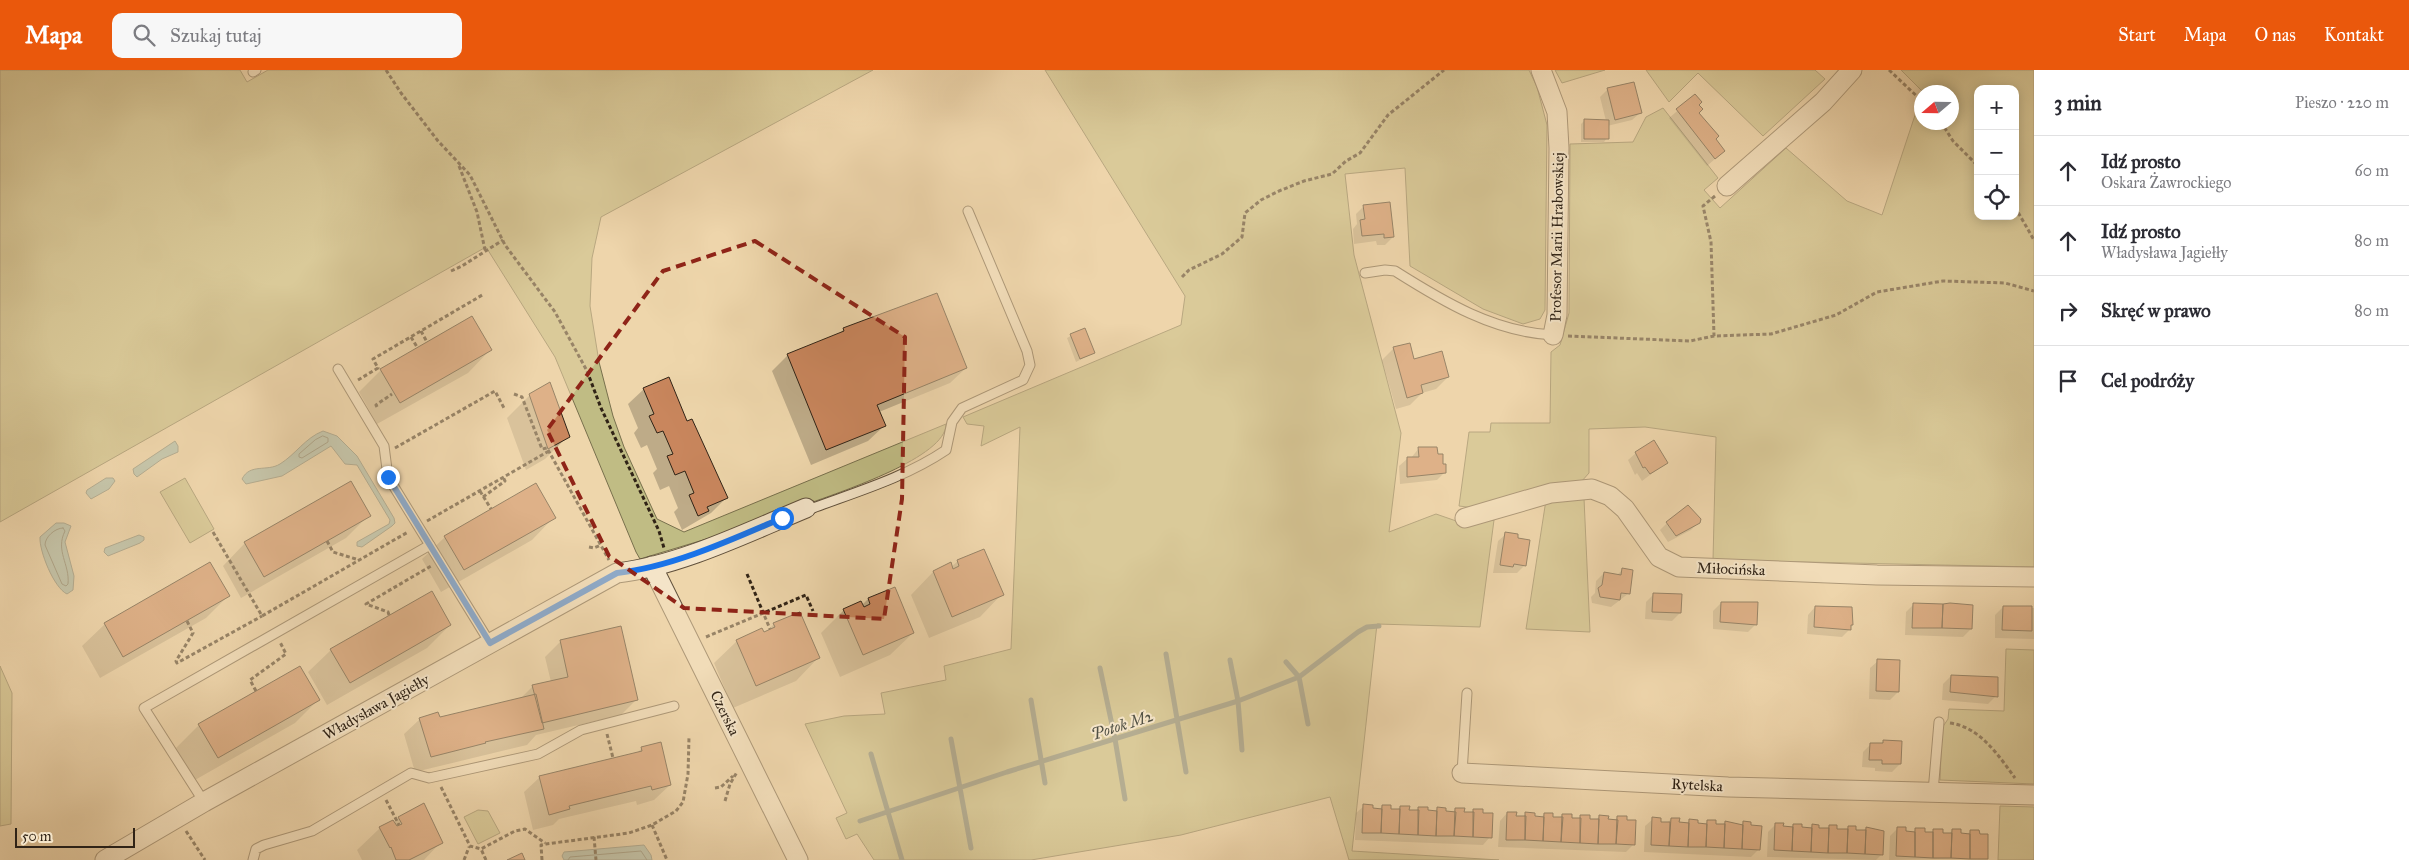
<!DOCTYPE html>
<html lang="pl">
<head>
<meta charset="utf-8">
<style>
  body { margin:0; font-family:"IM FELL Great Primer",serif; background:#f7f7f7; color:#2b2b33 }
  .controls { position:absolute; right:15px; top:15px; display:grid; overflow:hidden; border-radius:10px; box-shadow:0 2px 12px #0003 }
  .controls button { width:45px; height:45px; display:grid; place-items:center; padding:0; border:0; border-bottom:1px solid #e1e1e2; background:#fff; color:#2b2b33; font:25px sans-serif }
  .compass { position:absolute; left:1914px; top:15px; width:45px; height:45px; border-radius:50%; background:#fff; box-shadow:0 2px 12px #0003; rotate:250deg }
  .scale { position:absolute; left:15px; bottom:12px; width:120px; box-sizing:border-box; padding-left:5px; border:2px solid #302316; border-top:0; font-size:14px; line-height:18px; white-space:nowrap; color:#302316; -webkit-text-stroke:4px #f4e4c8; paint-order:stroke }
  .stop { position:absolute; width:15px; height:15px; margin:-11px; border:4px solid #1a73e8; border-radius:50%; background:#fff }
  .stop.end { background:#1a73e8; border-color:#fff; box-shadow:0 1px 5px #0008 }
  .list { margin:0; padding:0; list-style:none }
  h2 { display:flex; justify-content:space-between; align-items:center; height:65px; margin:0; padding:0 20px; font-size:21px }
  h2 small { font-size:16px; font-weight:400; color:#7c7c81 }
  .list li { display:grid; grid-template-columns:32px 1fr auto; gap:15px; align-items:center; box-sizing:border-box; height:70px; padding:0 20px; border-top:1px solid #e1e1e2 }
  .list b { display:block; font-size:19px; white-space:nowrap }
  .list p { margin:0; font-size:16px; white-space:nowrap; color:#7c7c81 }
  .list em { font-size:16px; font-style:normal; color:#7c7c81 }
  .icon { flex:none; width:28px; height:28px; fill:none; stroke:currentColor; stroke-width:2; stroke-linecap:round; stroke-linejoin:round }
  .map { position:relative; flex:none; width:2034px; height:790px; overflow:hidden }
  header { display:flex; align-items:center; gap:30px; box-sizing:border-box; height:70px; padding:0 25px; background:#ea580c; color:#fff }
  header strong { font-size:24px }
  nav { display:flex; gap:28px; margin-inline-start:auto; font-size:18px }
  .search { width:350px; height:45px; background:#f7f7f7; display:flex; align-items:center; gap:12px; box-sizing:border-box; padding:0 18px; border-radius:10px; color:#7c7c81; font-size:19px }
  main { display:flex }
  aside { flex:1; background:#fff }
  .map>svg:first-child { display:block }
  .green { fill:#c0bc84; stroke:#78704d; fill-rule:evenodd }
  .water { fill:#9ab8af; stroke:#707c72 }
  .shadow { fill:#0003 }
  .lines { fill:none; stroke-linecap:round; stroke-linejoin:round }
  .shore { stroke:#656e62; stroke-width:1 }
  .stream { stroke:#707c72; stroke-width:5 }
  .building { fill:#c9865d; stroke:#302316 }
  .service-casing { stroke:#60503b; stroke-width:11 }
  .minor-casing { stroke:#60503b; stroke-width:21 }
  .path { stroke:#302316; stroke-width:3; stroke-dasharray:4 2.5; stroke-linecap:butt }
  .service { stroke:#f4e4c8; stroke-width:9 }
  .minor { stroke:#f4e4c8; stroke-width:19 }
  .route { stroke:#1a73e8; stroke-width:6 }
  .marked { fill:none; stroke:#8f2418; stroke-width:4; stroke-dasharray:10 6; stroke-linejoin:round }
  .labels { text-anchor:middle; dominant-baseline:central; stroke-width:4; stroke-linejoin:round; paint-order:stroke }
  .street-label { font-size:15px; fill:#302316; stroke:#f4e4c8 }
  .water-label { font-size:16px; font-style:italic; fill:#505044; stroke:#f4e4c8 }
</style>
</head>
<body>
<header>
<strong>Mapa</strong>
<div class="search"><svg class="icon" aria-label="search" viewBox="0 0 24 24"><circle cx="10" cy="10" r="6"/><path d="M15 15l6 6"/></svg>Szukaj tutaj</div>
<nav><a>Start</a><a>Mapa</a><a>O nas</a><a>Kontakt</a></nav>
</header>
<main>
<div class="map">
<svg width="2034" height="790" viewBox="0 0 2034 790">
  <rect width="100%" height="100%" fill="#eed6ab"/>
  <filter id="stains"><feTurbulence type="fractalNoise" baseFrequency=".004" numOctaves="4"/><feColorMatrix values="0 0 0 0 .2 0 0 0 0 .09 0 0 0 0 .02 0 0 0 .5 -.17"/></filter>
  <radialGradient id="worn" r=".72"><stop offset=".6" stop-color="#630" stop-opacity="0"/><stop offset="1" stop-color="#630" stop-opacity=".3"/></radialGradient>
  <path class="green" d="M0,0h240l7,12 21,-12h605l-272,147 -9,41 -2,48 9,56 14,54 11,31 33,72 27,13 262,-108c1,33 -106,68 -133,78l-8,-3 -82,35 -83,25 -4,-7 -81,-195 -69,-110 -486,275z
    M1045,0h484l8,17 10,38 -2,185 -5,9 -17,5 -40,-15 -73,-43 -5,-98 -60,6 9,81 47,178 -12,99 47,-18 26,9 32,-3 -14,107 -103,-3 -25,227 147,9h-150l-19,-63 -149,38 -150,25h-157l-17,-26 -11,5 -10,-21 11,-5 -42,-89 39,-8 41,-2 -4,-21 65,-13 -2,-14 67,-17 9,-222 -39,19 3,-20 -17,-2 -4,-7 218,-92 4,-29z
    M1555,0h50l-43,13z
    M1646,0h169l10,9 -62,57 -65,-63 -29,29z
    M1901,0h133v497l-321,-7 3,-123 -71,-10 -56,2v44l-8,9 -106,26 -16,-2 10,-74h21l1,-9h59l1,-71 9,-7 9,-32 1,-169 63,-2 13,-25 17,-9 55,70 -14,12 16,18 66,-60 61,53 35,14 39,-118 1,25h30v-30h-29zM1978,19h37v127h-37z
    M185,408l29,51 -24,14 -30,-51z
    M1584,428l6,134 -64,-3 20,-129z
    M2006,579l28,1v134l-94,-4 2,-52 6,-9 1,-10 55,2z
    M0,596l12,27 -1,131 -11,2z
    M2000,736l34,1v53h-36z
    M478,740l10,1 12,22 -22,11 -14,-27z"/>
  <path class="water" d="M323,361l14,5 20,20 37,62 1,5 -3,3 -30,21 -5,-1v-4l32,-18 1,-4 -33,-55 -12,-1 -14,-18 -49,30 -36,8 -4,-5c8,-16 25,-7 38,-15 16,-10 25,-26 43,-33z
    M175,371l3,5v6l-16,7 -25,18 -3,-3 -1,-5z
    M106,408h7l2,3 -6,8 -18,10 -5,-6 1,-3z
    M56,453h8l7,3 -6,16 9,34 -1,14 -6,4c-13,-6 -28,-43 -27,-57z
    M139,465l5,2v3l-4,3 -32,13 -4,-4 1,-4z
    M644,775l7,10 1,5h-88l-2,-4 2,-4z"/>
  <path class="shadow" d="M1608,19l32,24 -8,7 -25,6v12l-3,4h-23v-18l3,-3h22l-6,-24z
    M1695,26l2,17 27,38 -17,15 -38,-48z
    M1364,136l29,31 -8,8h-8l-1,-4 -22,3 -1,-15 4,-5 -1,-10z
    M844,259l122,39 -16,15 -71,29 5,14 -16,15 -57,24 -39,-94 16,-16 50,-20z
    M1084,259l9,24 -17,9 -9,-24z
    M1394,278l19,12 35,17 -12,12 -14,4 -12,12 -14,4 -14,-49z
    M490,280l-22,23 -91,51 -18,-32 22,-22z
    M644,319l43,34 39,75 -15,15 -29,17 -8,-18 4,-4 -9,-22 -9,4 -7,-17 4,-4 -10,-24 -6,3 -7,-15 4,-5 -10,-24z
    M530,325l38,41 -23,23 -19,11 -19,-52z
    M1419,378l18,8 8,16 -8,8 -37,4 -1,-18 8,-7 4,-1z
    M1636,383l31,9 -25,19 -5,-8 -2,2 -7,-15z
    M369,445l-23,23 -105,60 -18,-32 22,-23z
    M554,447l-22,23 -91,52 -19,-33 23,-22z
    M1699,452l-8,8 -23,12 -8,-12 7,-7z
    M1506,464l19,31 -8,8h-24l5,-32z
    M958,491l44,33 -22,23 -51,21 -18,-43 22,-23 17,-8 1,3z
    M1622,500l7,23 -18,14 -19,-4 -1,-6 4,-4 1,-12 8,-8 13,2z
    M1654,524l26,19 -8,8 -27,-2 1,-17z
    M228,526l-22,22 -106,60 -18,-32 23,-22z
    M868,529l45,34 -23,22 -50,22 -19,-44 23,-23 18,-5z
    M1721,533l35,21 -8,8 -35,-3v-18z
    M1914,534l57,25 -8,8 -58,-2 1,-23z
    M1815,537l37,18 -2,4 -8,8 -35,-3 1,-19z
    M2003,537l31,1v31l-39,-1v-23z
    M774,554l44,34 -22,23 -63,27 -19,-45 23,-22 28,-8z
    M450,555l-23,23 -100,57 -19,-33 23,-22z
    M560,572l77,57 -16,16 -85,20 -9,10 -112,27 -11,-38 16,-15 20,-1 80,-19 13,-13 18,-4 -6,-25z
    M1878,591l20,31 -8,8 -21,-1 1,-31z
    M1951,606l45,20 -8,8 -46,-4 1,-16z
    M318,630l-23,23 -100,57 -19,-32 23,-23z
    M1884,671l16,23 -8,8 -17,-1v-3l-13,-1 1,-15 8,-8h10z
    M642,678l28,37 -16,15 -17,5 -1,-4 -77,18 -6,6 -20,5 -9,-38 16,-15 97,-24z
    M1364,736l7,3 8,1 3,-4 8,4h7l3,-3 8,4h7l4,-3 15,4 3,-3 8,4h7l4,-4 7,4 7,1 4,-4 16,27 -7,8 -128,-5 1,-27z
    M1507,743l8,4h7l4,-3 7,4h8l3,-4 8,4h7l4,-3 15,4 3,-3 7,4h8l3,-3 8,4h7l4,-4 16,27 -8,8 -128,-5 2,-26z
    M399,748l42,24 -17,18h-62l-5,-10 23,-22 14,-5z
    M1653,749l7,4h7l4,-4 7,4 8,1 4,-4 7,5h7l4,-4 7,4h7l3,-3 15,4 4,-4 15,27 -8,8 -107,-5 1,-26z
    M1776,754l14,4 4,-3 6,4h9l3,-3 6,3 8,1 4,-4 6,4 19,-2v3h8l3,-3h7l9,26 -6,6 -109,-3 1,-25z
    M1898,758l7,5h7l4,-4 7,4 7,1 4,-4 15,4 3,-3 8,4h7l3,-4 17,27 -98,2 1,-24z"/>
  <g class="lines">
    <path class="shore" d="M323,366l5,2v4l-26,16 -3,-1v-3l16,-14z
      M63,458l2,3c-10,20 5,33 3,53l-2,2 -4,-2 -17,-39c0,-8 10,-17 18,-17z
      M568,790l2,-3 71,-6 6,9"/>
    <path class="stream" d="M1166,584l20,118
      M1230,590l8,41 4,49
      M1286,592l13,15 9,47
      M1100,598l15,71 10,60
      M1031,630l14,83
      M951,669l20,109
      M871,684l31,106
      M860,751l147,-49 231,-71 61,-24 59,-45 9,-5 12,-1"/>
  </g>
  <path class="building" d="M1634,12l8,31 -27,7 -8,-32z
    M1695,24l7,8 -3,3 4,4 -4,4 20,23 -3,3 9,12 -10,8 -39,-50z
    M1584,49l25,1v19h-25z
    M1390,132l4,35 -10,1v-4l-22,2 -2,-16 5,-1 -2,-14z
    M937,223l30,75 -90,37 9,21 -60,24 -39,-96 57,-23 -1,-3z
    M472,246l20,34 -92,53 -20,-34z
    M1085,258l10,25 -15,6 -10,-25z
    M1410,273l4,16 28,-8 7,26 -28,8 2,8 -16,5 -14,-51z
    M669,307l18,44 5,-2 36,79 -21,9 2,4 -11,5 -9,-21 5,-2 -9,-22 -10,4 -8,-19 6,-2 -10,-23 -6,2 -8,-17 5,-2 -11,-26z
    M550,312l20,55 -22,12 -19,-55z
    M1654,370l14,23 -18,11 -5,-7 -2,1 -8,-16z
    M1418,377h19l1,7h5v10h3v9l-39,4v-20h12z
    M351,411l20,35 -107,61 -20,-35z
    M536,413l20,35 -92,52 -20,-34z
    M1688,435l13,14 -1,4 -24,13 -10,-14z
    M1505,462l13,2v4l12,2 -4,26 -12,-2 -1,3 -13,-2z
    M984,479l20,46 -52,22 -19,-46 18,-9 2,7 6,-3 -2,-6z
    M210,492l20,34 -107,61 -19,-34z
    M1622,498l11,2 -3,24 -9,-1 -1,7 -20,-3 -2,-9 4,-3 2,-13 17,3z
    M895,517l19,46 -51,22 -20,-46 18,-8 3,6 6,-3 -2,-6z
    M432,521l19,34 -101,58 -20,-34z
    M1653,523l29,1 -1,19 -29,-1z
    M1721,532h37l-1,23 -37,-3z
    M1913,533l30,1 -1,24h-30z
    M1950,533l23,2 -1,24 -30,-1 1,-24z
    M1815,536l37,1 1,18h-2v5l-37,-3z
    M2003,536h29v25l-30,-1z
    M800,542l20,46 -64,28 -20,-46 26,-12 2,4 11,-5 -2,-4z
    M621,556l17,74 -96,23 -10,-38 36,-8 -8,-37z
    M1877,589l23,1 -1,32 -23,-1z
    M300,596l20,34 -102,58 -20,-34z
    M1951,605l47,2v20l-48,-5z
    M536,624l8,35 -59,13 1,1 -55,14 -12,-39 19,-6 2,5z
    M1883,670l19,1 -1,23h-19v-4h-13l1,-17h13z
    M661,672l10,43 -19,5 -1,-4 -82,20 1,3 -21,6 -10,-39 103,-25 -1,-4z
    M424,733l19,40 -34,17h-13l-5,-13 -1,1 -11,-21 14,-7 4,6 5,-2 -4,-7z
    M1363,734l10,1v3l9,1 -1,24h-19z
    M1382,735h9v4h9l-1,25 -18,-1z
    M1400,736h10l-1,4h10l-1,25 -19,-1z
    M1418,737h10v3l9,1 -1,25 -18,-1z
    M1437,737l9,1v3l10,1 -2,24h-18z
    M1455,738h10l-1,4h10l-1,25 -19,-1z
    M1473,739h10v4h10l-1,25 -19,-1z
    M1507,742h10l-1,4h10l-1,24h-19z
    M1525,742l10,1v3l9,1 -1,24 -18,-1z
    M1544,743h9v4h10l-2,25 -18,-1z
    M1562,744h10v4h9l-1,25 -19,-1z
    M1580,745h10v4h9l-1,25 -18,-1z
    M1599,745l10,1 -1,3 10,1 -2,24h-18z
    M1617,746h10v4h9l-1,25 -19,-1z
    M1652,747l9,1v4h9l-1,24 -18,-1z
    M1671,748h9l-1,4 10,1 -1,24 -19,-1z
    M1689,749l9,1v3l9,1 -1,23h-18z
    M1707,750h9v4h9l-1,24 -18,-1z
    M1725,751l18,4 -1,24 -18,-1z
    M1743,751l8,1v3l11,1 -2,24 -18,-1z
    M1775,753h9l-1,3 10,1 -1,24 -18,-1z
    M1793,754h9v3l10,1 -1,24 -19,-1z
    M1812,754l7,1v3h10l-1,25 -17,-1z
    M1829,755h8v4h11l-1,24h-19z
    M1848,756h8v4h10l-1,24 -18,-1z
    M1866,757l18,4 -1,24 -18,-1z
    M1897,757h9v4l9,1v25l-19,-1z
    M1915,758h10v4h8v26l-18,-1z
    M1933,759h10v4h9l-1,25h-18z
    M1952,759h9v4l9,1v25l-19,-1z
    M1970,760h9l1,4h8v25h-18z
    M522,783l3,7h-18z"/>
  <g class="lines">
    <defs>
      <path id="service" d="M253,2l3,-2
        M1365,203l20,-3 10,1c49,31 99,61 158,64
        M338,299l46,77 4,31 102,166
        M806,438h7c46,-17 93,-31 133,-58l6,-28 10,-14 61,-28 7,-15 -3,-14 -59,-140
        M1462,703l5,-80
        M1933,722l6,-70
        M204,732l-60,-94 286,-163
        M253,790l3,-11 8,-4 48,-14 99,-58 18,5 109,-24 43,-24 93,-24"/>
      <path id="minor" d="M1541,0l16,42 2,36 -2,167 -4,20
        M1727,116l96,-84 29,-32
        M1465,448l86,-25 41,-4 18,7 15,13 34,48 20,10 198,8 157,2
        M652,496l146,294
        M1462,703l266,14 306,8
        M105,790l99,-58 413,-229c62,-7 131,-41 189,-65"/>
    </defs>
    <use href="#service" class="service-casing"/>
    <use href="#minor" class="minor-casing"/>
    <path class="path" d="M386,0l15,23 37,48 32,34 35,70 50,67 32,59 14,37 58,123 5,17
      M1889,0l33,31
      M1941,52l12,19 25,25
      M459,96l18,46 8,38
      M1715,126l-12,10 8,36 3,94 57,-2 65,-19 41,-23 66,-11 62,2 29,8
      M2015,137l19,33
      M451,201l11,-5 41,-26
      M1182,207l7,-7 33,-16 20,-17 3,-24 16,-13 18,-9 25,-10 28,-7 14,-13 14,-8 28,-38 56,-45
      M421,261l6,11
      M1568,266l122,5 24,-5
      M411,267l6,10
      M358,310l20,-12 -5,-9 111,-65
      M514,324l8,3 20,52 5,-1 62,112
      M377,337l-1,-2 16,-11
      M395,378l100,-57 9,17
      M480,421l11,18
      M483,427l22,-16 -2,-4
      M427,451l122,-70
      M213,462l49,84 146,-84
      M327,471l6,11 26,8
      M589,477l5,1 7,-3
      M747,504l23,55
      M389,545l-1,-3 -22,-8 65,-38
      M187,551l6,12 -17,28 1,2 85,-47
      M706,567l100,-42 7,16
      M256,621l-6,-11 36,-26 -6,-12
      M1950,653c30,4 49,33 65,55
      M607,664l6,24
      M441,717l29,59 11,3
      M715,718l6,-1 12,-11
      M386,730l13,25
      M725,731l5,-17 7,-12
      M652,755l15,35
      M186,761l19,29
      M594,767l2,23
      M464,790l5,-13
      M486,790l-5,-11 34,-18 10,-2 20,14
      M542,790l-1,-15 5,-1 83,-11 23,-8 24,-14 7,-9 5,-28 1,-37"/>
    <use href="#service" class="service"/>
    <use href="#minor" class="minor"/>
  </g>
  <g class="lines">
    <path class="route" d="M388,407l102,166 127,-70c55,-6 114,-33 165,-55"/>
  </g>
  <path d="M0 0H2034V790H0ZM755,171l150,96 -3,162 -18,120 -200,-11 -75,-52 -62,-126 116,-159z" fill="#eed6ab" fill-opacity=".55" fill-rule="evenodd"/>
  <path class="marked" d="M755,171l150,96 -3,162 -18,120 -200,-11 -75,-52 -62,-126 116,-159z"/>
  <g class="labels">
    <g class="street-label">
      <text transform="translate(1557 167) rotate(-89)">Profesor Marii Hrabowskiej</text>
      <text transform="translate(1731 499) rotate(2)">Miłocińska</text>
      <text transform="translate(376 637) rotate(-29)">Władysława Jagiełły</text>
      <text transform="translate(725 643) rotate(64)">Czerska</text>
      <text transform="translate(1697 715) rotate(3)">Rytelska</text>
    </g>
    <g class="water-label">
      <text transform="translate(1122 655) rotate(-18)">Potok M2</text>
    </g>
  </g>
  <rect width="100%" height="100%" filter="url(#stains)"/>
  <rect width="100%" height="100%" fill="url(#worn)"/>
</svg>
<div class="controls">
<button>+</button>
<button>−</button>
<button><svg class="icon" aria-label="locate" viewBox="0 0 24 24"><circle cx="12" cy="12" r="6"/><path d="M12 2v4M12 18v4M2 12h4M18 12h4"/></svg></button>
</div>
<svg class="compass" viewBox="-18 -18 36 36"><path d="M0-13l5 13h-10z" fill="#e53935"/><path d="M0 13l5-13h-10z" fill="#7c7c81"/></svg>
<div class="scale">50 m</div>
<div class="stop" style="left:782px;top:448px"></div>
<div class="stop end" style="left:388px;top:407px"></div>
</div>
<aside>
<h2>3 min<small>Pieszo · 220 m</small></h2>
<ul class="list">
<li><svg class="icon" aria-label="ahead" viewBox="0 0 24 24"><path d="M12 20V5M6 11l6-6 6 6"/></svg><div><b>Idź prosto</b><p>Oskara Żawrockiego</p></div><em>60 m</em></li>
<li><svg class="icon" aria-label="ahead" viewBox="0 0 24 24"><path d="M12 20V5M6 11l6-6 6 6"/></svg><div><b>Idź prosto</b><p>Władysława Jagiełły</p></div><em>80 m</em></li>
<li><svg class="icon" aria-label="right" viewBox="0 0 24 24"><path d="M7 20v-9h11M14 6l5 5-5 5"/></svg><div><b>Skręć w prawo</b></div><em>80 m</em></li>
<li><svg class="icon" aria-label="arrive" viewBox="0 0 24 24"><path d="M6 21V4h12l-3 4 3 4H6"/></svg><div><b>Cel podróży</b></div></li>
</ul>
</aside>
</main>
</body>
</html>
